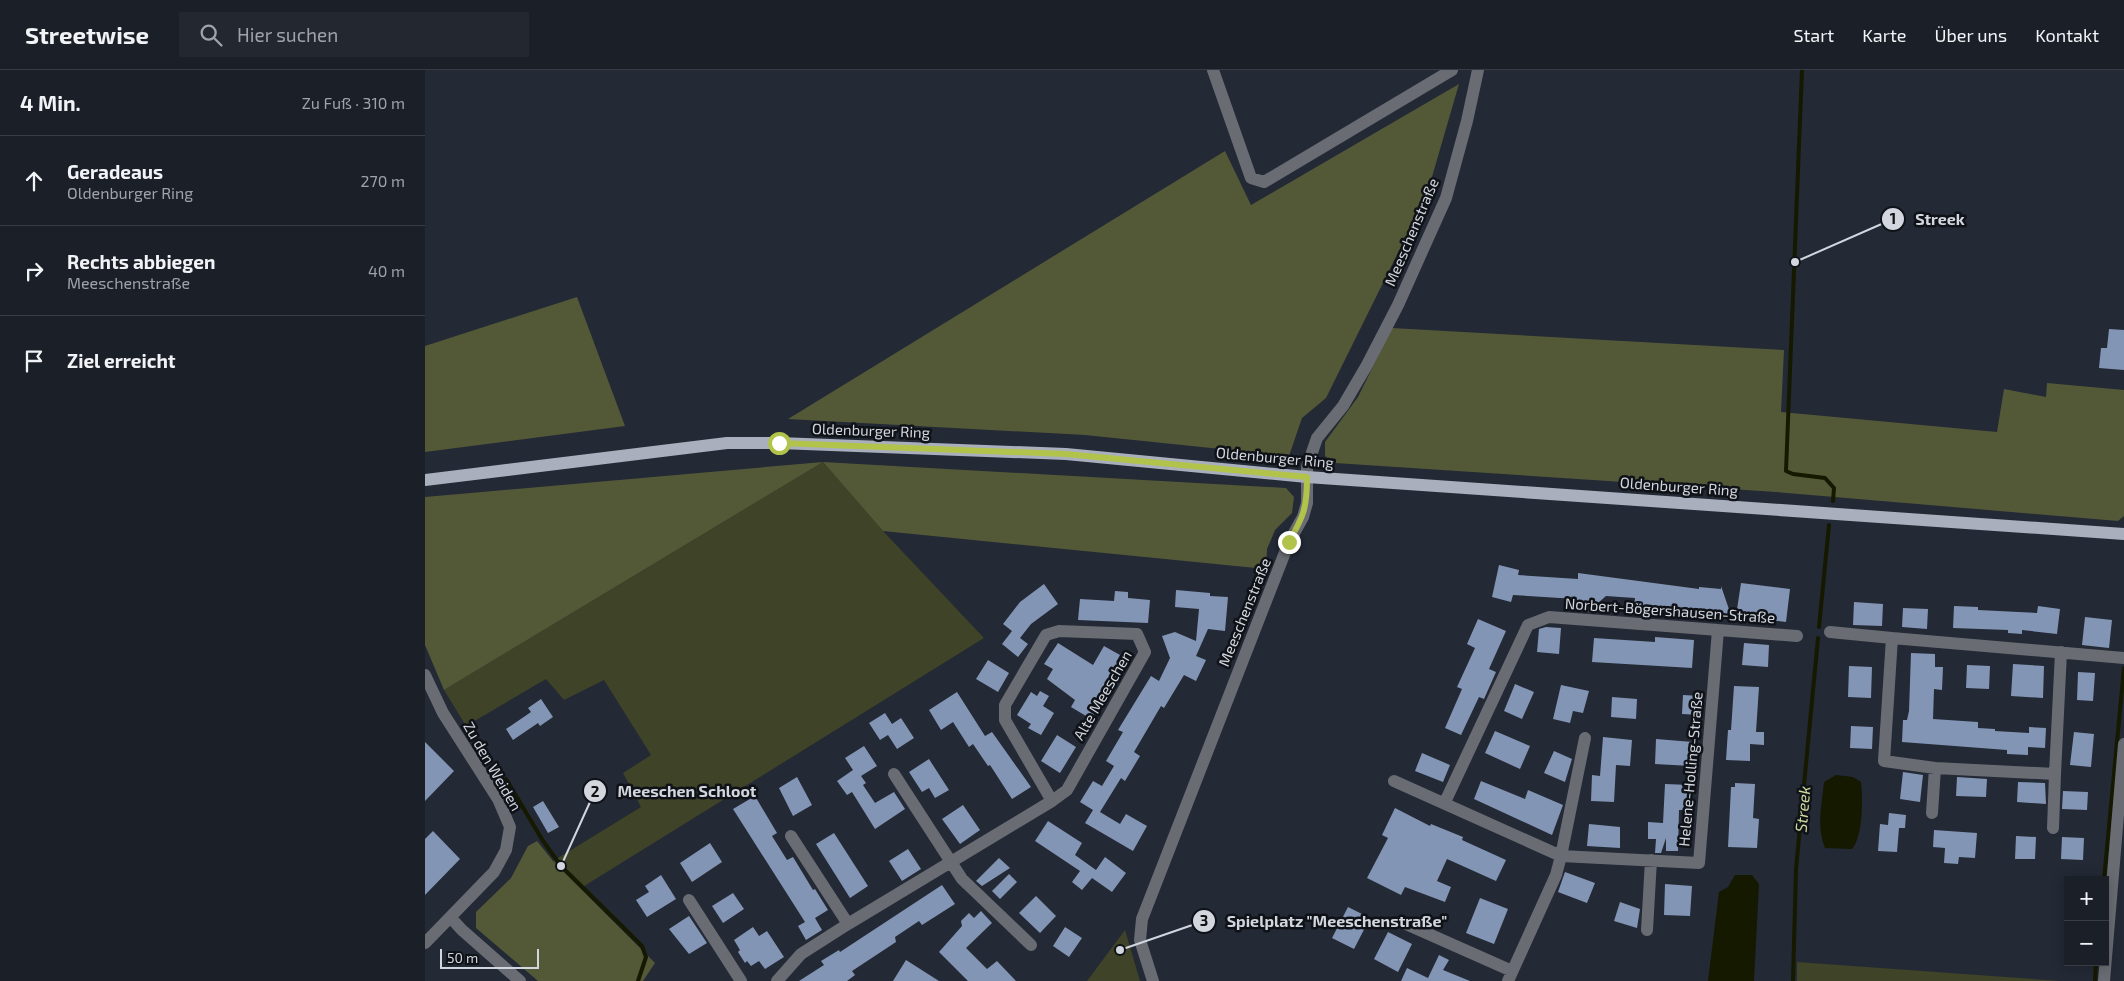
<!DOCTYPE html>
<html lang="de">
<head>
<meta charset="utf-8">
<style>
  body { margin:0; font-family:"Exo 2",sans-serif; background:#232730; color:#f1f3f6 }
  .controls { position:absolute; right:15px; bottom:15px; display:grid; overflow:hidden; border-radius:0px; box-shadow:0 2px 12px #0003 }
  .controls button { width:45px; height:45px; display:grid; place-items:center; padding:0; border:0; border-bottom:1px solid #383d45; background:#1a1f28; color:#f1f3f6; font:25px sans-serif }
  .scale { position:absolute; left:15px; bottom:12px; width:99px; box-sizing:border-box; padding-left:5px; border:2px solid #d2d6de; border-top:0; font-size:14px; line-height:18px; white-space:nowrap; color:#d2d6de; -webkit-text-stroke:4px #0f1217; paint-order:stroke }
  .stop { position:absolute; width:15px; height:15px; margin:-11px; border:4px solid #b2c34c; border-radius:50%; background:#fff }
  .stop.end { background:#b2c34c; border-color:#fff; box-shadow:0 1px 5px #0008 }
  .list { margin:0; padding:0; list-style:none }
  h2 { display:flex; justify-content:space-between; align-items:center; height:65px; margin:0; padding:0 20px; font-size:21px }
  h2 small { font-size:16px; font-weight:400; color:#9fa2a8 }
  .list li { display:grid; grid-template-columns:32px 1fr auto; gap:15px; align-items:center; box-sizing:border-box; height:90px; padding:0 20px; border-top:1px solid #383d45 }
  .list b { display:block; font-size:19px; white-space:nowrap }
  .list p { margin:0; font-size:16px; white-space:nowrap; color:#9fa2a8 }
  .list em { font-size:16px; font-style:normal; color:#9fa2a8 }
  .icon { flex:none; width:28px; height:28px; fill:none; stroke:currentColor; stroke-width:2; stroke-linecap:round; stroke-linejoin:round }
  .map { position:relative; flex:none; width:1699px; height:911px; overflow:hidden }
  header { display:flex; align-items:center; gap:30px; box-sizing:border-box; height:70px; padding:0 25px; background:#1a1f28; border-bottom:1px solid #383d45 }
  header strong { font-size:24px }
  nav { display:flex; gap:28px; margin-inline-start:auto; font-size:18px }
  .search { width:350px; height:45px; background:#232730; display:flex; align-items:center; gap:12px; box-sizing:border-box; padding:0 18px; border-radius:0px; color:#9fa2a8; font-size:19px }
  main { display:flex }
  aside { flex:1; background:#1a1f28 }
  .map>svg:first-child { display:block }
  .green { fill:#3f4327 }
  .forest { fill:#535937 }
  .water { fill:#151900 }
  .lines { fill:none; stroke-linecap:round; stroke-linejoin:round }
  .stream { stroke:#151900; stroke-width:4 }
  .building { fill:#8395b5 }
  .minor { stroke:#696c72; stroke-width:12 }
  .major { stroke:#a9afbc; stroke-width:12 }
  .route { stroke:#b2c34c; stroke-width:6 }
  .labels { text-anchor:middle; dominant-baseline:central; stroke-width:5; stroke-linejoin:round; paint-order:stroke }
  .street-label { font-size:15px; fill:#d2d6de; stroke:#0f1217 }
  .water-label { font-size:16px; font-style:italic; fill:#ced99b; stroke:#0f1217 }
  .leader { fill:none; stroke:#d2d6de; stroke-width:2 }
  .callout-dot { fill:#d2d6de; stroke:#0f1217; stroke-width:2 }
  .mark-label { font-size:15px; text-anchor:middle; font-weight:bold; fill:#111 }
  .callout-label { font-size:16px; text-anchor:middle; font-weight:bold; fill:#d2d6de; stroke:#0f1217; stroke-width:5; stroke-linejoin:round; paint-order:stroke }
</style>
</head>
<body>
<header>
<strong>Streetwise</strong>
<div class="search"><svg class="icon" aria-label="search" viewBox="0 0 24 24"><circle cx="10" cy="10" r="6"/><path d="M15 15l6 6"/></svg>Hier suchen</div>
<nav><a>Start</a><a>Karte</a><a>Über uns</a><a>Kontakt</a></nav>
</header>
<main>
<aside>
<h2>4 Min.<small>Zu Fuß · 310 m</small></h2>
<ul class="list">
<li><svg class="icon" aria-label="ahead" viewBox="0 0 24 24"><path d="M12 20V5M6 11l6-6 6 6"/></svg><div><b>Geradeaus</b><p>Oldenburger Ring</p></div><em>270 m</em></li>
<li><svg class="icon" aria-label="right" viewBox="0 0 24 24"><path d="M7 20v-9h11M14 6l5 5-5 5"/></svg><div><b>Rechts abbiegen</b><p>Meeschenstraße</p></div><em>40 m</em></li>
<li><svg class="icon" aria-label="arrive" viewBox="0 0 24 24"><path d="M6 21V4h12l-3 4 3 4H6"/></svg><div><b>Ziel erreicht</b></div></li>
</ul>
</aside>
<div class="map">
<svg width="1699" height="911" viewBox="0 0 1699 911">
  <rect width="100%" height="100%" fill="#232935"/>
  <path class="green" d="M398,392l60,69 101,107 -403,250 -28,-27 88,-54 -18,-34 28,-18 -47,-75 -40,20 -18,-21 -80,47 -22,-36z
    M700,860l15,51h-53z
    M1372,892l263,19h-263z"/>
  <path class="forest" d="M1034,14l-32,110 -101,204 -24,20 -13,38 -204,-21 -297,-16 437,-268 26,54z
    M152,227l48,129 -200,26v-106z
    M967,258l392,22 -3,62 216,20 7,-43 42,8 1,-14 77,7v126l-6,5 -342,-29 -441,-29 -10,-7v-14l33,-45z
    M398,392l463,26 8,9 -2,16 -17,17 -8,19 -1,20 -383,-38 -60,-69 -379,228 -19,-45v-148z
    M112,771l16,20 102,102 -12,18h-105l-62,-53v-16l35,-34 17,-32z"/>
  <path class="water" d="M1411,705l17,2 8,5c2,17 2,54 -9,67l-27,-1c-9,-22 -3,-44 -1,-66z
    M1310,805h17l7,9 -5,97h-46l11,-89 9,-5z"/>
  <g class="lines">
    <path class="stream" d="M1377,0l-16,401 7,3 32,4 9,10 -1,13
      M1394,557l10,-102
      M81,709l37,62 18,25 81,80 4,11 -8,24
      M1679,810l20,-212
      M1368,911l3,-112 22,-231
      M1670,911l1,-19"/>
  </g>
  <path class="building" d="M1684,259l15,1v40l-25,-2 2,-20h6z
    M1074,495l20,5 -1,5 60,4v-6l121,16v-2l22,2v-3l11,32 -15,-1 1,-5 -46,-5v6l-38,-5 1,-10 -29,-2 -8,7 -1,10 -21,-2v-12l-63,-4 -2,7 -19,-5z
    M1316,513l49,6 -4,33 -50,-6z
    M619,514l14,20 -27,20 -11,14 8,6 -10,13 -16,-13 10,-13 -9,-7 17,-22z
    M751,520l34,3v3l18,1 -3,34 -17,-2 -12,27 10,4 -10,21 -12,-6 -20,33 -3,-2 -27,46 6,4 -15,25 -4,-3 -21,34 20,12 6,-10 21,12 -14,25 -48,-28 8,-13 -13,-8 13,-21 9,5 12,-20 -8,-5 17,-29 -5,-2 33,-54 8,5 11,-23 -8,-22 13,-4 21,9 3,-32 -24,-2z
    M690,521l13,1v6l22,2 -2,23 -70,-3 2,-21 34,2z
    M1429,532l29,2 -1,22 -29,-1z
    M1529,536l24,1v3l59,3 1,-7 22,3 -3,25 -35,-4v4l-14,-1v-3l-55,-2z
    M1478,538l25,1 -1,20 -25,-2z
    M1660,547l27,3 -3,28 -27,-3z
    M1053,549l28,12 -17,38 7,3 -12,27 -5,-2 -18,38 -16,-7 17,-39 -5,-2 18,-39 -8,-4z
    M1121,557l15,1 -2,26 -22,-2 2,-23z
    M1230,567l39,3 -2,28 -100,-6 2,-24 61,4z
    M633,573l35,22 11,-19 16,9 -4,7 10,6 -11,19 -3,-2 -21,34 -20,-12 4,-7 -28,-21 6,-10 -9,-5z
    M1319,573l25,2 -1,22 -26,-2z
    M1486,583l24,1v13h8l-1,23 -8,-1 -1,30 45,3v6l17,1v2l34,2v-6l17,1 -1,20 -17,-1v8l-21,-1v-4l-105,-8 1,-22h4l2,-9z
    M563,590l21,13 -11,19 -22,-13z
    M1588,594l31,2 -1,32 -32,-2z
    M1542,595l23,1 -1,23 -23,-1z
    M1424,596l23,1 -1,31 -23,-1z
    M1653,602l17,1 -2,28 -16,-1z
    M1090,614l19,8 -12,27 -18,-8z
    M1136,615l28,6 -6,22 -10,-2 -3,12 -17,-4z
    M1309,616l25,1 -3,45h8v13l-14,-1v17l-24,-1 2,-30h3z
    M615,621l9,5 -6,10 11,7 -13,22 -13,-7 3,-4 -14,-9 14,-23 6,4z
    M532,622l28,44 7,-4 39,55 -19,12 -22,-34 -2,1 -15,-22 -4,3 -16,-25 -12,8 -12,-20z
    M1258,625l18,1 -1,19 -18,-1z
    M1187,627l25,2 -1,20 -25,-2z
    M116,629l12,18 -13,9 -2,-3 -25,17 -7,-11 25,-17 -3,-4z
    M460,643l7,11 9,-6 13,20 -17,11 -9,-14 -8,5 -11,-17z
    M1426,656l22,1 -1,22 -22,-1z
    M1070,661l35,15 -10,23 -35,-16z
    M1649,662l20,2 -3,33 -21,-2z
    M632,665l19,12 -16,26 -19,-12z
    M1178,667l29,3 -2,26 -14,-1 -2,37 -23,-1 1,-26 8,1z
    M1231,669l37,3 -2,24 -36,-2z
    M0,672l29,29 -29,30z
    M439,676l13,20 -16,10 5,7 -3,2 12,18 19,-11 11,17 -30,20 -23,-37 -5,3 -10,-14 16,-11 -8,-12z
    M1129,681l18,8 -7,23 -21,-9z
    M997,683l28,12 -7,17 -28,-11z
    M504,689l20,31 -14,8 -6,-10 -7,4 -13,-20z
    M1478,702l20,3 -3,27 -20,-3z
    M372,707l15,28 -19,11 -14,-28z
    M1532,707l30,2 -1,18 -30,-1z
    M1056,711l44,18 3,-9 35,15 -11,30 -78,-36z
    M1593,712l27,1 1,21 -29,-2z
    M1310,713l20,1 -2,34 6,1 -2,29 -29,-1 3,-60h4z
    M1240,714l25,1 -1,25h-10l-1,41h-12v-13l-5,15h-6l1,-14h-8v-17l15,1z
    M1638,721l25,1 -1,18 -25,-1z
    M330,726l22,37 -5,3 15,24 6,-3 20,33 2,-1 13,21 -13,8 7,12 -16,10 -8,-14 7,-4 -72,-113z
    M118,731l16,26 -11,6 -15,-26z
    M538,735l17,25 -20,14 -18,-25z
    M970,738l35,18 1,-2 32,13 -1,3 44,20 -10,21 -49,-22 -10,22 14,6 -6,15 -40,-15 -4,8 -34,-17 21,-40 -6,-3z
    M1464,743l17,2 -1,13h-6l-2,24 -19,-1 2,-27 8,1z
    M623,751l34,22 -7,12 21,15 9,-13 21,16 -14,19 -20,-14 -10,12 -10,-8 8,-11 -45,-30z
    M1164,754l31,3v21l-33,-2z
    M1509,760l43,3 -2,25 -16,-1 -1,7 -14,-1 1,-15 -12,-1z
    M8,761l27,28 -35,36v-56z
    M409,763l34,53 -18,12 -34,-54z
    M1591,766l20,1 -1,22h-20z
    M1637,767l22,1 -1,22 -22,-1z
    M285,773l12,19 -30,20 -12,-19z
    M483,779l13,20 -19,12 -13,-20z
    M574,788l11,10 -28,18 -6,-5z
    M1140,802l30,11 -8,20 -29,-11z
    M584,804l8,8 -17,17 -8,-8z
    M236,805l15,24 -29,18 -11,-17 13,-8 -4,-6z
    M1240,814l27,2 -2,30 -26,-1z
    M517,815l13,19 -33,21 -3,-4 -24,16 1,5 -44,29 3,4 -8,6h-48l25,-16 -3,-4 18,-11 1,2z
    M308,823l11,16 -21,14 -11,-17z
    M611,826l20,20 -16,17 -21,-20z
    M1055,828l28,11 -14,35 -28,-11z
    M1195,832l20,7 -3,19 -23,-7z
    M923,837l22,11 -16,31 -22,-11z
    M556,841l11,12 -26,25 21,21 10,-8 19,20h-48l-29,-29 23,-26 -1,-5 8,-8 5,5z
    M264,846l18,27 -18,11 -20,-25z
    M328,857l6,9 8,-5 17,26 -19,12 -6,-8 -8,5 -4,-5 -2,2 -7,-11 2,-2 -6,-10z
    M640,857l17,11 -13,19 -16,-11z
    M963,862l24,12 -14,28 -24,-13z
    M1014,885l10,5 -6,10 27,11h-69l6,-13 21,10z
    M481,890l33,21h-46z"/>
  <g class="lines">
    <path class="minor" d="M788,0l38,108 13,4 188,-112
      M1405,562l62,6
      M1636,582l-6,122 -120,-6 -51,-7 8,-123 232,20
      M0,605l18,38 55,86 12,28 -4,23 -12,22 -69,71
      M469,704l68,105 69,66
      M969,711l167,75 138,7 19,-233
      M1020,732l83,-177 21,-8 248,19
      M1507,743l3,-45
      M1628,758l2,-54
      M366,766l57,88
      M264,830l52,81
      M26,848l11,12 58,51
      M981,854l106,47
      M1222,860l4,-70
      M352,911l24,-27 47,-30 204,-123 15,-11 78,-138 -8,-18 -78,-3 -13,4 -41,70v15l47,81
      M728,911l-13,-41 2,-21 147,-377 14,-25 4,-14v-36l10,-29 26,-32 24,-41 31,-60 48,-107 21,-77 11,-51
      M1083,911l48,-106 5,-19 24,-118
      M1679,911l20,-237"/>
    <path class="major" d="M0,410l302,-37h52l287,11 241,23 817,57"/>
  </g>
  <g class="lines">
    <path class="route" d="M354,373l287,11 241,23c0,31 -3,38 -18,65"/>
  </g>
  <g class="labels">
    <g class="street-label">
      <text transform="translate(986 162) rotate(-67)">Meeschenstraße</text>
      <text transform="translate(446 360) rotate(2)">Oldenburger Ring</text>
      <text transform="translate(850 387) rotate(5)">Oldenburger Ring</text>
      <text transform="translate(1254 416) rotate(4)">Oldenburger Ring</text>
      <text transform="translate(1245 540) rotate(4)">Norbert-Bögershausen-Straße</text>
      <text transform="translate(819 542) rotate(-68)">Meeschenstraße</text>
      <text transform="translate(677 625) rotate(-60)">Alte Meeschen</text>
      <text transform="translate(68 696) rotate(60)">Zu den Weiden</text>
      <text transform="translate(1265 699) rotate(-85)">Helene-Holling-Straße</text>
    </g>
    <g class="water-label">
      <text transform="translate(1377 739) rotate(-85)">Streek</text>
    </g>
  </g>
  <path class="leader" d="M1370 192L1468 149M136 796L170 721M695 880L779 851"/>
  <g class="callout-dot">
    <circle cx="1370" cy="192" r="5"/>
    <circle cx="136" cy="796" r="5"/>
    <circle cx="695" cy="880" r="5"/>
    <circle cx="1468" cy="149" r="12"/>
    <circle cx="170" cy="721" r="12"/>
    <circle cx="779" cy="851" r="12"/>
  </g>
  <g class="mark-label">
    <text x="1468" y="154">1</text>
    <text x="170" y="727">2</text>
    <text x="779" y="856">3</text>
  </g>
  <g class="callout-label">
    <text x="1515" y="155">Streek</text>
    <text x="262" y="727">Meeschen Schloot</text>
    <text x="912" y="857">Spielplatz "Meeschenstraße"</text>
  </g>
</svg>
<div class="controls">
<button>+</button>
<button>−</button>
</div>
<div class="scale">50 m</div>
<div class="stop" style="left:354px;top:373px"></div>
<div class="stop end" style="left:864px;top:472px"></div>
</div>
</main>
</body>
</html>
